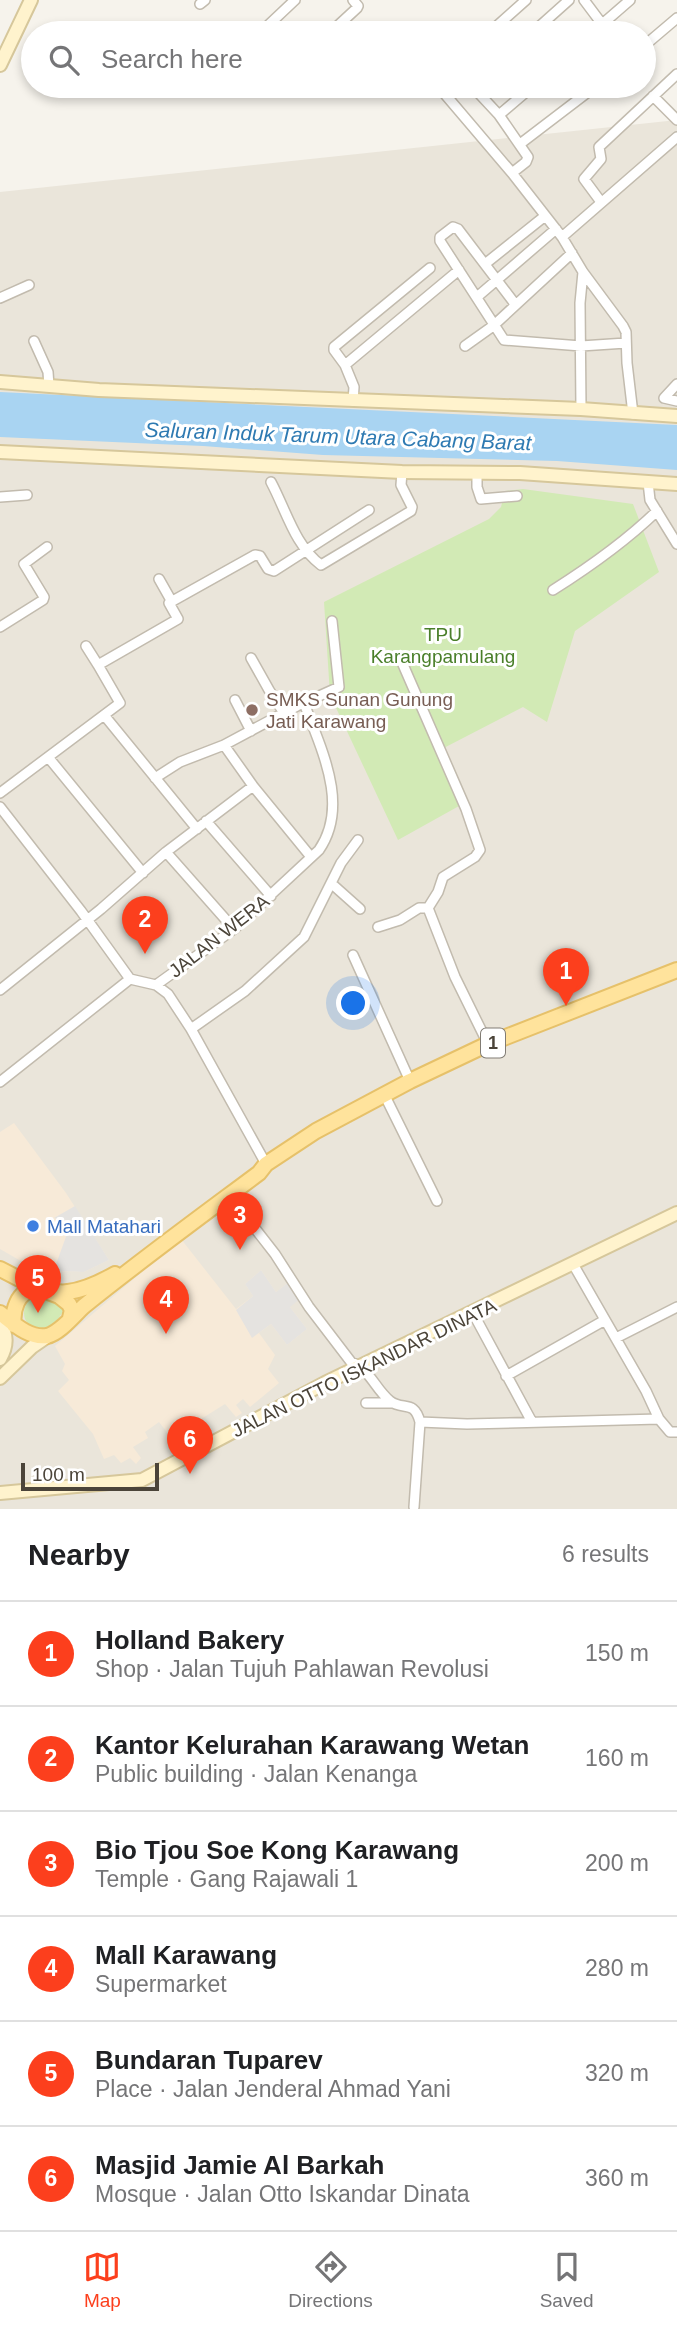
<!DOCTYPE html>
<html lang="en">
<head>
<meta charset="utf-8">
<style>
  body { margin:0; font-family:Arial,sans-serif; background:#f2f2f2; color:#202124 }
  .scale { position:absolute; left:21px; bottom:18px; width:138px; box-sizing:border-box; padding-left:7px; border:4px solid #4b4439; border-top:0; font-size:19px; line-height:24px; white-space:nowrap; color:#4b4439; -webkit-text-stroke:5px #fff; paint-order:stroke }
  .you { position:absolute; left:354px; top:1004px; width:24px; height:24px; margin:-18px; border:5px solid #fff; border-radius:50%; background:#1a73e8; box-shadow:0 0 0 10px #1a73e833 }
  .badge { display:grid; place-items:center; width:46px; height:46px; border-radius:50%; background:#fc3f1d; color:#fff; font-size:23px; font-weight:700 }
  .pin { position:absolute; translate:-50% -58px; filter:drop-shadow(0 2px 4px #0008) }
  .pin::after { content:''; position:absolute; top:37px; width:24px; height:21px; background:inherit; clip-path:polygon(0 0,100% 0,50% 100%) }
  .list { margin:0; padding:0; list-style:none }
  h2 { display:flex; justify-content:space-between; align-items:center; height:91px; margin:0; padding:0 28px; font-size:30px }
  h2 small { font-size:23px; font-weight:400; color:#757577 }
  .list li { display:grid; grid-template-columns:46px 1fr auto; gap:21px; align-items:center; box-sizing:border-box; height:105px; padding:0 28px; border-top:2px solid #e0e0e0 }
  .list b { display:block; font-size:26px; white-space:nowrap }
  .list p { margin:0; font-size:23px; white-space:nowrap; color:#757577 }
  .list em { font-size:23px; font-style:normal; color:#757577 }
  .icon { flex:none; width:38px; height:38px; fill:none; stroke:currentColor; stroke-width:2; stroke-linecap:round; stroke-linejoin:round }
  .map { position:relative; flex:none; width:677px; height:1509px; overflow:hidden }
  .search { position:absolute; background:#fff; box-shadow:0 4px 10px #0003; left:21px; right:21px; top:21px; height:77px; display:flex; align-items:center; gap:18px; box-sizing:border-box; padding:0 24px; border-radius:38px; color:#757577; font-size:26px }
  .sheet { height:721px; background:#fff }
  nav { display:flex; justify-content:space-around; align-items:center; box-sizing:border-box; height:98px; border-top:2px solid #e0e0e0; background:#fff; font-size:19px; color:#757577 }
  nav a { display:grid; justify-items:center; gap:4px }
  nav .on { color:#fc3f1d }
  .map>svg:first-child { display:block }
  .residential { fill:#eae5da }
  .commercial { fill:#f7ead8 }
  .green { fill:#d2eab5 }
  .parking { fill:#e5e3e0 }
  .water { fill:#a9d4f2 }
  .lines { fill:none; stroke-linecap:round; stroke-linejoin:round }
  .street-casing { stroke:#c2bbae; stroke-width:12 }
  .secondary-casing { stroke:#d6c79b; stroke-width:16 }
  .primary-casing { stroke:#e6c16a; stroke-width:18 }
  .street { stroke:#fff; stroke-width:9 }
  .secondary { stroke:#fff3cd; stroke-width:12 }
  .primary { stroke:#ffe39c; stroke-width:14 }
  .education-dot { fill:#8d6e63; stroke:#fff; stroke-width:2.5 }
  .shop-dot { fill:#3f7fe0; stroke:#fff; stroke-width:2.5 }
  .labels { text-anchor:middle; dominant-baseline:central; stroke-width:6; stroke-linejoin:round; paint-order:stroke }
  .shield { fill:#fff; stroke:#817c74; stroke-width:2 }
  .shield-label { font-size:18px; font-weight:bold; fill:#4b4439 }
  .park-label { font-size:19px; fill:#4a7f2a; stroke:#fff }
  .education-label { font-size:19px; fill:#785e54; stroke:#fff; text-anchor:start }
  .street-label { font-size:19px; fill:#4b4439; stroke:#fff }
  .shop-label { font-size:19px; fill:#366cbe; stroke:#fff; text-anchor:start }
  .water-label { font-size:21px; font-style:italic; fill:#2e7ab2; stroke:#fff }
</style>
</head>
<body>
<div class="map">
<svg width="677" height="1509" viewBox="0 0 677 1509">
  <rect width="100%" height="100%" fill="#f6f3ec"/>
  <path class="residential" d="M677,120v1389h-677v-1317z"/>
  <path class="commercial" d="M14,1123l52,70 43,67 -25,12 -26,-1 -25,-3 -33,-19v-117z
    M181,1239l55,70 17,-13 -8,-12 16,-14 15,22 14,-11v26l17,22 -20,16 -16,-21 -12,9 16,22 -7,14 11,14 -29,24 -7,-8 -7,6 6,8 -6,4 -11,-13 -24,15 -27,22 -15,-19 -14,10 3,6 -15,9 8,11 -5,6 -6,-6 -9,5 -7,-8 -10,4 -11,-25 -35,-43 11,-11 -7,-9 3,-7 -10,-18 115,-98 10,-6z"/>
  <path class="green" d="M523,489l110,15 26,68 -84,59 -28,91 -24,-15 -87,45 23,54 -61,34 -68,-145 -6,-93 165,-83 12,-12 4,-16z
    M38,1295l17,3 9,10c-11,33 -53,21 -36,-7z"/>
  <path class="parking" d="M75,1206l34,54 -25,12 -26,-1 -3,-4 16,-44 -17,-5z
    M261,1270l15,22 14,-11 11,17 -11,9 17,22 -20,16 -16,-21 -19,14 -16,-28 17,-14 -8,-12z"/>
  <path class="water" d="M0,392l677,33v45l-120,-9 -234,-6 -120,-9 -203,-9z"/>
  <g class="lines">
    <defs>
      <path id="street" d="M584,0l18,24
        M200,4l5,-4
        M260,33l35,-33
        M330,33l27,-25 1,-2 -5,-6
        M489,33l37,-33
        M532,33l37,-33
        M592,33l38,-33
        M644,46l33,-28
        M438,86l74,87 50,64 21,35 40,54 3,6 1,31 6,51
        M472,86l27,29 29,42 -2,5 -14,11
        M653,96l24,24
        M499,115l34,-29
        M520,144l76,-58
        M601,202l-17,-23 17,-20 -2,-12 78,-73
        M562,237l115,-100
        M485,264l60,-48
        M477,297l79,-68
        M0,298l29,-13
        M515,304l-57,-75 -5,-2 -13,10v4l64,99 77,6 45,-3
        M34,341l14,31 1,14
        M465,346l28,-20 79,-73
        M345,365l-11,-15v-3l96,-79
        M677,384l-13,14 13,3
        M353,401l1,-14 -9,-22 114,-95
        M581,409l-1,-106 3,-31
        M477,473v14l4,12 36,-3
        M271,482c15,28 24,64 50,83l90,-54 1,-4 -11,-22 1,-13
        M648,482l2,18 27,44
        M0,497l27,-2
        M159,579l13,23
        M553,590c38,-24 72,-48 104,-79
        M0,627l43,-27 1,-3 -20,-33 23,-17
        M86,646l12,19
        M251,658l18,32 15,23
        M401,660l65,149 14,41 -5,7 -32,20 -5,15 -10,16 27,69 33,67
        M235,700l16,31
        M104,715l93,114
        M224,745l29,41 58,71
        M48,757l95,116
        M155,778l25,-16 44,-17 73,-39 42,-19 -7,-66
        M0,793l120,-90 -22,-38 80,-46 -9,-16 86,-48 5,1 8,13 6,2 95,-61
        M0,807l81,104 49,68
        M206,821l65,75
        M166,852l68,77
        M332,884l28,25
        M378,927l22,-7 19,-12h9
        M353,955l57,126
        M130,979l26,6 12,9 23,35 75,135
        M156,985l78,-56 85,-79c31,-45 2,-101 -15,-147
        M0,990l101,-81 65,-57 87,-66
        M191,1029l54,-38 59,-54 37,-74 17,-23
        M0,1082l130,-103
        M384,1094l53,107
        M229,1195l46,59 34,53 42,55c19,7 24,27 39,39 13,10 24,-2 30,21l-6,85
        M573,1264l73,127 13,28 11,13h7
        M473,1313l59,109
        M616,1338l61,-31
        M506,1376l99,-56
        M366,1403h26
        M420,1422l47,2 192,-5"/>
      <path id="secondary" d="M0,65l31,-65
        M0,382l99,8 482,19 96,7
        M0,452l402,20 118,1 157,11
        M0,1320c7,15 8,25 0,39
        M0,1378l32,-31 16,-11
        M0,1493l142,-13 183,-97 352,-170"/>
      <path id="primary" d="M0,1269l35,18 24,9 10,8 3,6 -2,8
        M0,1313c13,10 29,26 47,23 13,-3 27,-21 37,-30 57,-46 116,-89 175,-133l7,-9 50,-33 94,-50 78,-37 189,-74
        M14,1325c-2,-13 3,-35 21,-35 11,-1 21,4 33,2 16,-2 33,-10 47,-18"/>
    </defs>
    <use href="#street" class="street-casing"/>
    <use href="#secondary" class="secondary-casing"/>
    <use href="#primary" class="primary-casing"/>
    <use href="#street" class="street"/>
    <use href="#secondary" class="secondary"/>
    <use href="#primary" class="primary"/>
  </g>
  <circle class="education-dot" cx="252" cy="710" r="7"/>
  <circle class="shop-dot" cx="33" cy="1226" r="7"/>
  <g class="labels">
    <rect class="shield" x="481" y="1028.5" width="24" height="29" rx="5"/>
    <g class="shield-label">
      <text x="493" y="1043">1</text>
    </g>
    <g class="park-label">
      <text x="443" y="634">TPU<tspan x="443" dy="22">Karangpamulang</tspan></text>
    </g>
    <g class="education-label">
      <text x="266" y="699">SMKS Sunan Gunung<tspan x="266" dy="22">Jati Karawang</tspan></text>
    </g>
    <g class="street-label">
      <text transform="translate(219 936) rotate(-38)">JALAN WERA</text>
      <text transform="translate(364 1368) rotate(-26)">JALAN OTTO ISKANDAR DINATA</text>
    </g>
    <g class="shop-label">
      <text x="47" y="1226">Mall Matahari</text>
    </g>
    <g class="water-label">
      <text transform="translate(338 436) rotate(2)">Saluran Induk Tarum Utara Cabang Barat</text>
    </g>
  </g>
</svg>
<div class="scale">100 m</div>
<div class="you"></div>
<div class="pin badge" style="left:566px;top:1006px">1</div>
<div class="pin badge" style="left:145px;top:954px">2</div>
<div class="pin badge" style="left:240px;top:1250px">3</div>
<div class="pin badge" style="left:166px;top:1334px">4</div>
<div class="pin badge" style="left:38px;top:1313px">5</div>
<div class="pin badge" style="left:190px;top:1474px">6</div>
<div class="search"><svg class="icon" aria-label="search" viewBox="0 0 24 24"><circle cx="10" cy="10" r="6"/><path d="M15 15l6 6"/></svg>Search here</div>
</div>
<section class="sheet">
<h2>Nearby<small>6 results</small></h2>
<ul class="list">
<li><span class="badge">1</span><div><b>Holland Bakery</b><p>Shop · Jalan Tujuh Pahlawan Revolusi</p></div><em>150 m</em></li>
<li><span class="badge">2</span><div><b>Kantor Kelurahan Karawang Wetan</b><p>Public building · Jalan Kenanga</p></div><em>160 m</em></li>
<li><span class="badge">3</span><div><b>Bio Tjou Soe Kong Karawang</b><p>Temple · Gang Rajawali 1</p></div><em>200 m</em></li>
<li><span class="badge">4</span><div><b>Mall Karawang</b><p>Supermarket</p></div><em>280 m</em></li>
<li><span class="badge">5</span><div><b>Bundaran Tuparev</b><p>Place · Jalan Jenderal Ahmad Yani</p></div><em>320 m</em></li>
<li><span class="badge">6</span><div><b>Masjid Jamie Al Barkah</b><p>Mosque · Jalan Otto Iskandar Dinata</p></div><em>360 m</em></li>
</ul>
</section>
<nav>
<a class="on"><svg class="icon" aria-label="map" viewBox="0 0 24 24"><path d="M3 6l6-2 6 2 6-2v14l-6 2-6-2-6 2zM9 4v14M15 6v14"/></svg>Map</a>
<a><svg class="icon" aria-label="directions" viewBox="0 0 24 24"><path d="M12 3l9 9-9 9-9-9zM9 14v-3h6M13 9l2 2-2 2"/></svg>Directions</a>
<a><svg class="icon" aria-label="saved" viewBox="0 0 24 24"><path d="M7 4h10v16l-5-4-5 4z"/></svg>Saved</a>
</nav>
</body>
</html>
